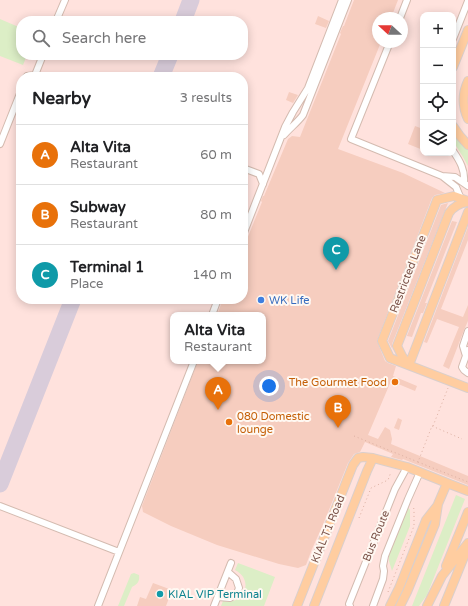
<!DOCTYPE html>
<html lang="en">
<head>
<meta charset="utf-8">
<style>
  body { margin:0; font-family:"Varela Round",sans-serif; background:#f2f2f2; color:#202124 }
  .controls { position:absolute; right:12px; top:12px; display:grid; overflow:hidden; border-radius:8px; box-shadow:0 2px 10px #0003 }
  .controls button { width:36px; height:36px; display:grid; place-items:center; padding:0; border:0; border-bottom:1px solid #e0e0e0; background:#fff; color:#202124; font:20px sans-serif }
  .compass { position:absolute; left:372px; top:12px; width:36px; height:36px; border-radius:50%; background:#fff; box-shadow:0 2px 10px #0003; rotate:291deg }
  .you { position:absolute; left:269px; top:386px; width:14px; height:14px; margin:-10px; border:3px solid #fff; border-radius:50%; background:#1a73e8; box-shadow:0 0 0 6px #1a73e833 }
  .badge { display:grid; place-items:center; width:26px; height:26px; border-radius:50%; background:#0f766e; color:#fff; font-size:13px; font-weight:700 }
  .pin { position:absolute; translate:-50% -33px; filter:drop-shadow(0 1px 2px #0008) }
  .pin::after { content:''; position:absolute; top:21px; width:14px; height:12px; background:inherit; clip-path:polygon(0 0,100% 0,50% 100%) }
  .popup { position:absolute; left:170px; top:312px; width:96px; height:52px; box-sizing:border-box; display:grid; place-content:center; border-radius:8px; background:#fff; filter:drop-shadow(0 1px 3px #0005); font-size:13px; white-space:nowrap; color:#757577 }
  .popup b { font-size:15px; color:#202124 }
  .popup::after { content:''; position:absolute; left:50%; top:100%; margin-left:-8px; border:8px solid transparent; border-top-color:#fff }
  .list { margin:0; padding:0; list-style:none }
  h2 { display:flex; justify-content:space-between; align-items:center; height:52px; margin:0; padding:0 16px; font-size:17px }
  h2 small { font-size:13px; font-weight:400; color:#757577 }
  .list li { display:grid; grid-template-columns:26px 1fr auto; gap:12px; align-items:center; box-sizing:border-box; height:60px; padding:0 16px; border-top:1px solid #e0e0e0 }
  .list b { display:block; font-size:15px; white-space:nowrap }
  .list p { margin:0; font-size:13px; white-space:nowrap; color:#757577 }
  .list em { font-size:13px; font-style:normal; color:#757577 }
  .icon { flex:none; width:22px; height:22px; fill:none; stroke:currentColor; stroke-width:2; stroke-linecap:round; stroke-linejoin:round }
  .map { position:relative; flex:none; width:468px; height:606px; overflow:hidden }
  .search { position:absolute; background:#fff; box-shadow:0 2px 10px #0003; left:16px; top:16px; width:232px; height:44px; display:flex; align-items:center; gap:10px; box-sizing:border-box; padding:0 14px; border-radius:16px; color:#757577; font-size:15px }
  .panel { position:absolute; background:#fff; box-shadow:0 2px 10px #0003; left:16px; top:72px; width:232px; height:232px; border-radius:16px }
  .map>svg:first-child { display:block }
  .commercial { fill:#ffe2dd; fill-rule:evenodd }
  .green { fill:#dceec6 }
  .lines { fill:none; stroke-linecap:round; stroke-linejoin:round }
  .taxiway { stroke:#d9ccda; stroke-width:17 }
  .building { fill:#f6cdbf }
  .minor-casing { stroke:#d4bbb0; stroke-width:8 }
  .major-casing { stroke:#dacfcc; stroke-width:10 }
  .path { stroke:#dcafa1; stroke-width:1; stroke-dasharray:1 3; stroke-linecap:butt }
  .minor { stroke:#fff; stroke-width:6 }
  .major { stroke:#ffcda0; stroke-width:8 }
  .path-bridge { stroke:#dcafa1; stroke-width:1; stroke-dasharray:1 3; stroke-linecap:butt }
  .shop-dot { fill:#3f7fe0; stroke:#fff8f2; stroke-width:1.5 }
  .food-dot { fill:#e8710a; stroke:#fff8f2; stroke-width:1.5 }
  .culture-dot { fill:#0f9aa8; stroke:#fff8f2; stroke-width:1.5 }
  .labels { text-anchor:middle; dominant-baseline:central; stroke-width:4; stroke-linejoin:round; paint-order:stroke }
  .street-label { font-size:11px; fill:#7c544a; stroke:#fff8f2 }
  .shop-label { font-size:11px; fill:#366cbe; stroke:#fff8f2; text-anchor:start }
  .food-label { font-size:11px; fill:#c56008; stroke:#fff8f2; text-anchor:end }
  .culture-label { font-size:11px; fill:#0d838f; stroke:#fff8f2; text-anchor:start }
</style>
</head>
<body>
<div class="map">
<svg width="468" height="606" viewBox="0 0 468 606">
  <rect width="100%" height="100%" fill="#fef3ea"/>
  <path class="commercial" d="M0,0h468v606h-468zM423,15h30v138h-30zM378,18h24v24h-24zM21,21h222v34h-222zM21,77h222v222h-222zM173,315h90v46h-90z"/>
  <path class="green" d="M0,19l21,9v27h6l-4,10 -23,-9z
    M453,135l15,15v16l-5,-9 -10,-16z
    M456,495l9,4 -38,96 -8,11h-7z
    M407,506l3,4v16l-18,45 -3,-10v-9z
    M238,563l37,14 -11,29h-43l2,-5c21,5 32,-21 12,-31z
    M134,573l5,2c1,7 -2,9 -7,12l-8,19h-6l13,-32z"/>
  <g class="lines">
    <path class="taxiway" d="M183,21l8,-21
      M161,77l9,-22
      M0,484l73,-185"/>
  </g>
  <path class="building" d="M354,0h44l-7,18h-13v24h3l-43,107 65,24 42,20 -10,2 -3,3 -55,143 8,20 3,2 8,3 -3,10 24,10 -2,5 -24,-10 -23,54 10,4 7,-12 5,3 2,9 -1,5 77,32v9l-65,-26 -1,1 -11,-3 2,-3 -28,-12 -5,10 -6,2 -6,9 -26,64 -10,22 -6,16 -8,3 -19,-4 -62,-19 -46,-19 -28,-14 -1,-6 56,-145h65v-46h-46l6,-16h20v-50l19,-47 -1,-1 2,-5h1l24,-57 4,-3 8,1 41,-103 -1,-1 3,-7h1z
    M318,16l11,5 -3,7 -11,-4z
    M289,92l9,3 -5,8 -7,-3z
    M415,126l8,3v21l-15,-6z
    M448,203l-56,141v4l3,6 -7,-13 53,-136z
    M452,221l5,1 -32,81h2l-4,10h-2l-9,24 -5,-1 -4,10z
    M468,227v13l-27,69 22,8 5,-12v16l-4,9 -15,39 -6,-3 16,-39 -22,-8 -10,24 -3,-1z
    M398,418l4,2 -3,10 -5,-2z
    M153,583l19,7 -6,16h-29l3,-9 6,2z"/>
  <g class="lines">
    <defs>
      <path id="minor" d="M400,18l7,-18
        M56,21l9,-21
        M453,39l15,-38
        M390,42l-39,97 91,37 14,11 5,12
        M35,75l8,-20
        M26,77l1,-1 8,-1 4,2
        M284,135c6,-7 13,-12 19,-20l45,-115
        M0,144l21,-53
        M453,151c7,10 12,19 11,31
        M243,168l16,6 4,10
        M442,176l13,1 13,9
        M243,235l42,-108 8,-15 15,-24 34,-88
        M212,315l6,-16
        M468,350l-6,17 2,3 4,3
        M466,356l-3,-10 5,-15
        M0,506l119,46
        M218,597l12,1 7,-5 2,-5 -3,-9 -8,-7
        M98,606l96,-245
        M214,606l17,-43
        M350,606l-1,-2 46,-115 12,-22
        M373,606l10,-27 1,-8 -1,-5 2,-10 23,-57 12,-27"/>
      <path id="major" d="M453,67l15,-37
        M468,81c-6,13 -6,25 0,38
        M453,126l7,10 8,9
        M468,201l-14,-5 -17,4 -55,141 8,17 78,30
        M408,365l-6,-9 -5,-10 52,-133c5,-7 11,-10 19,-11
        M409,365l59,-153
        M446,566l22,-54
        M297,606l56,-141 5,-7 5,-1 10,1 34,9 40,16
        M314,606l53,-135 6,-13
        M390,606l9,-18 27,-68 11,-14
        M400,606l7,-14 28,-68 3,-20 9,-21 21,8
        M427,606l15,-30 26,-33
        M444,606l24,-59"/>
    </defs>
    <use href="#minor" class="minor-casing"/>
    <use href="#major" class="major-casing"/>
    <path class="path" d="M433,426l15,-38
      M354,436l64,26 14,-36 30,13
      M359,518l12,-30 17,-8 3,-8
      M388,592l26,-66v-17l-1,-2"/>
    <use href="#minor" class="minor"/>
    <use href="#major" class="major"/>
    <path class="path-bridge" d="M418,462l50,20"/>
  </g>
  <circle class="shop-dot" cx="261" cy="300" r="4"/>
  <g class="food-dot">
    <circle cx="395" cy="382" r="4"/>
    <circle cx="229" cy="422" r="4"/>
  </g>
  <circle class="culture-dot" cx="160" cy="594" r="4"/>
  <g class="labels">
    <g class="street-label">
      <text transform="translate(408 274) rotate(-69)">Restricted Lane</text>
      <text transform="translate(328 529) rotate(-68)">KIAL T1 Road</text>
      <text transform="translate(376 536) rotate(-68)">Bus Route</text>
    </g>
    <g class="shop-label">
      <text x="269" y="300">WK Life</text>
    </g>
    <g class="food-label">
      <text x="387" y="382">The Gourmet Food</text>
      <text x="237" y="416" text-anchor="start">080 Domestic<tspan x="237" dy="13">lounge</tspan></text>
    </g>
    <g class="culture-label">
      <text x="168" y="594">KIAL VIP Terminal</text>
    </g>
  </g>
</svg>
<div class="controls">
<button>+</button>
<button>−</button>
<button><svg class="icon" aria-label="locate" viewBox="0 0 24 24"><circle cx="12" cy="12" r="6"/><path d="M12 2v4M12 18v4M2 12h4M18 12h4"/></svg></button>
<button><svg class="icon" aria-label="layers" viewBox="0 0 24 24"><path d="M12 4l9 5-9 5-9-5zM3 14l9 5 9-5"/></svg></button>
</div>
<svg class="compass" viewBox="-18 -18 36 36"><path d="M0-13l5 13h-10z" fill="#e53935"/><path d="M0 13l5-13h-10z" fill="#757577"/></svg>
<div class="you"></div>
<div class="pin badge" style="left:218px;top:410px;background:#e8710a">A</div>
<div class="popup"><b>Alta Vita</b>Restaurant</div>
<div class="pin badge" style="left:338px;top:428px;background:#e8710a">B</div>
<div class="pin badge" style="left:336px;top:270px;background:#0f9aa8">C</div>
<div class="search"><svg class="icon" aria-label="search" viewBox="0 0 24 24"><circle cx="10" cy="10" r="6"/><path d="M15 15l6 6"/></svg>Search here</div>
<section class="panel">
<h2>Nearby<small>3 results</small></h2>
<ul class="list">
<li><span class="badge" style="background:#e8710a">A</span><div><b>Alta Vita</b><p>Restaurant</p></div><em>60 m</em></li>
<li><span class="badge" style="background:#e8710a">B</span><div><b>Subway</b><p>Restaurant</p></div><em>80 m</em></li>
<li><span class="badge" style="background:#0f9aa8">C</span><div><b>Terminal 1</b><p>Place</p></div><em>140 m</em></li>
</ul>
</section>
</div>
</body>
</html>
